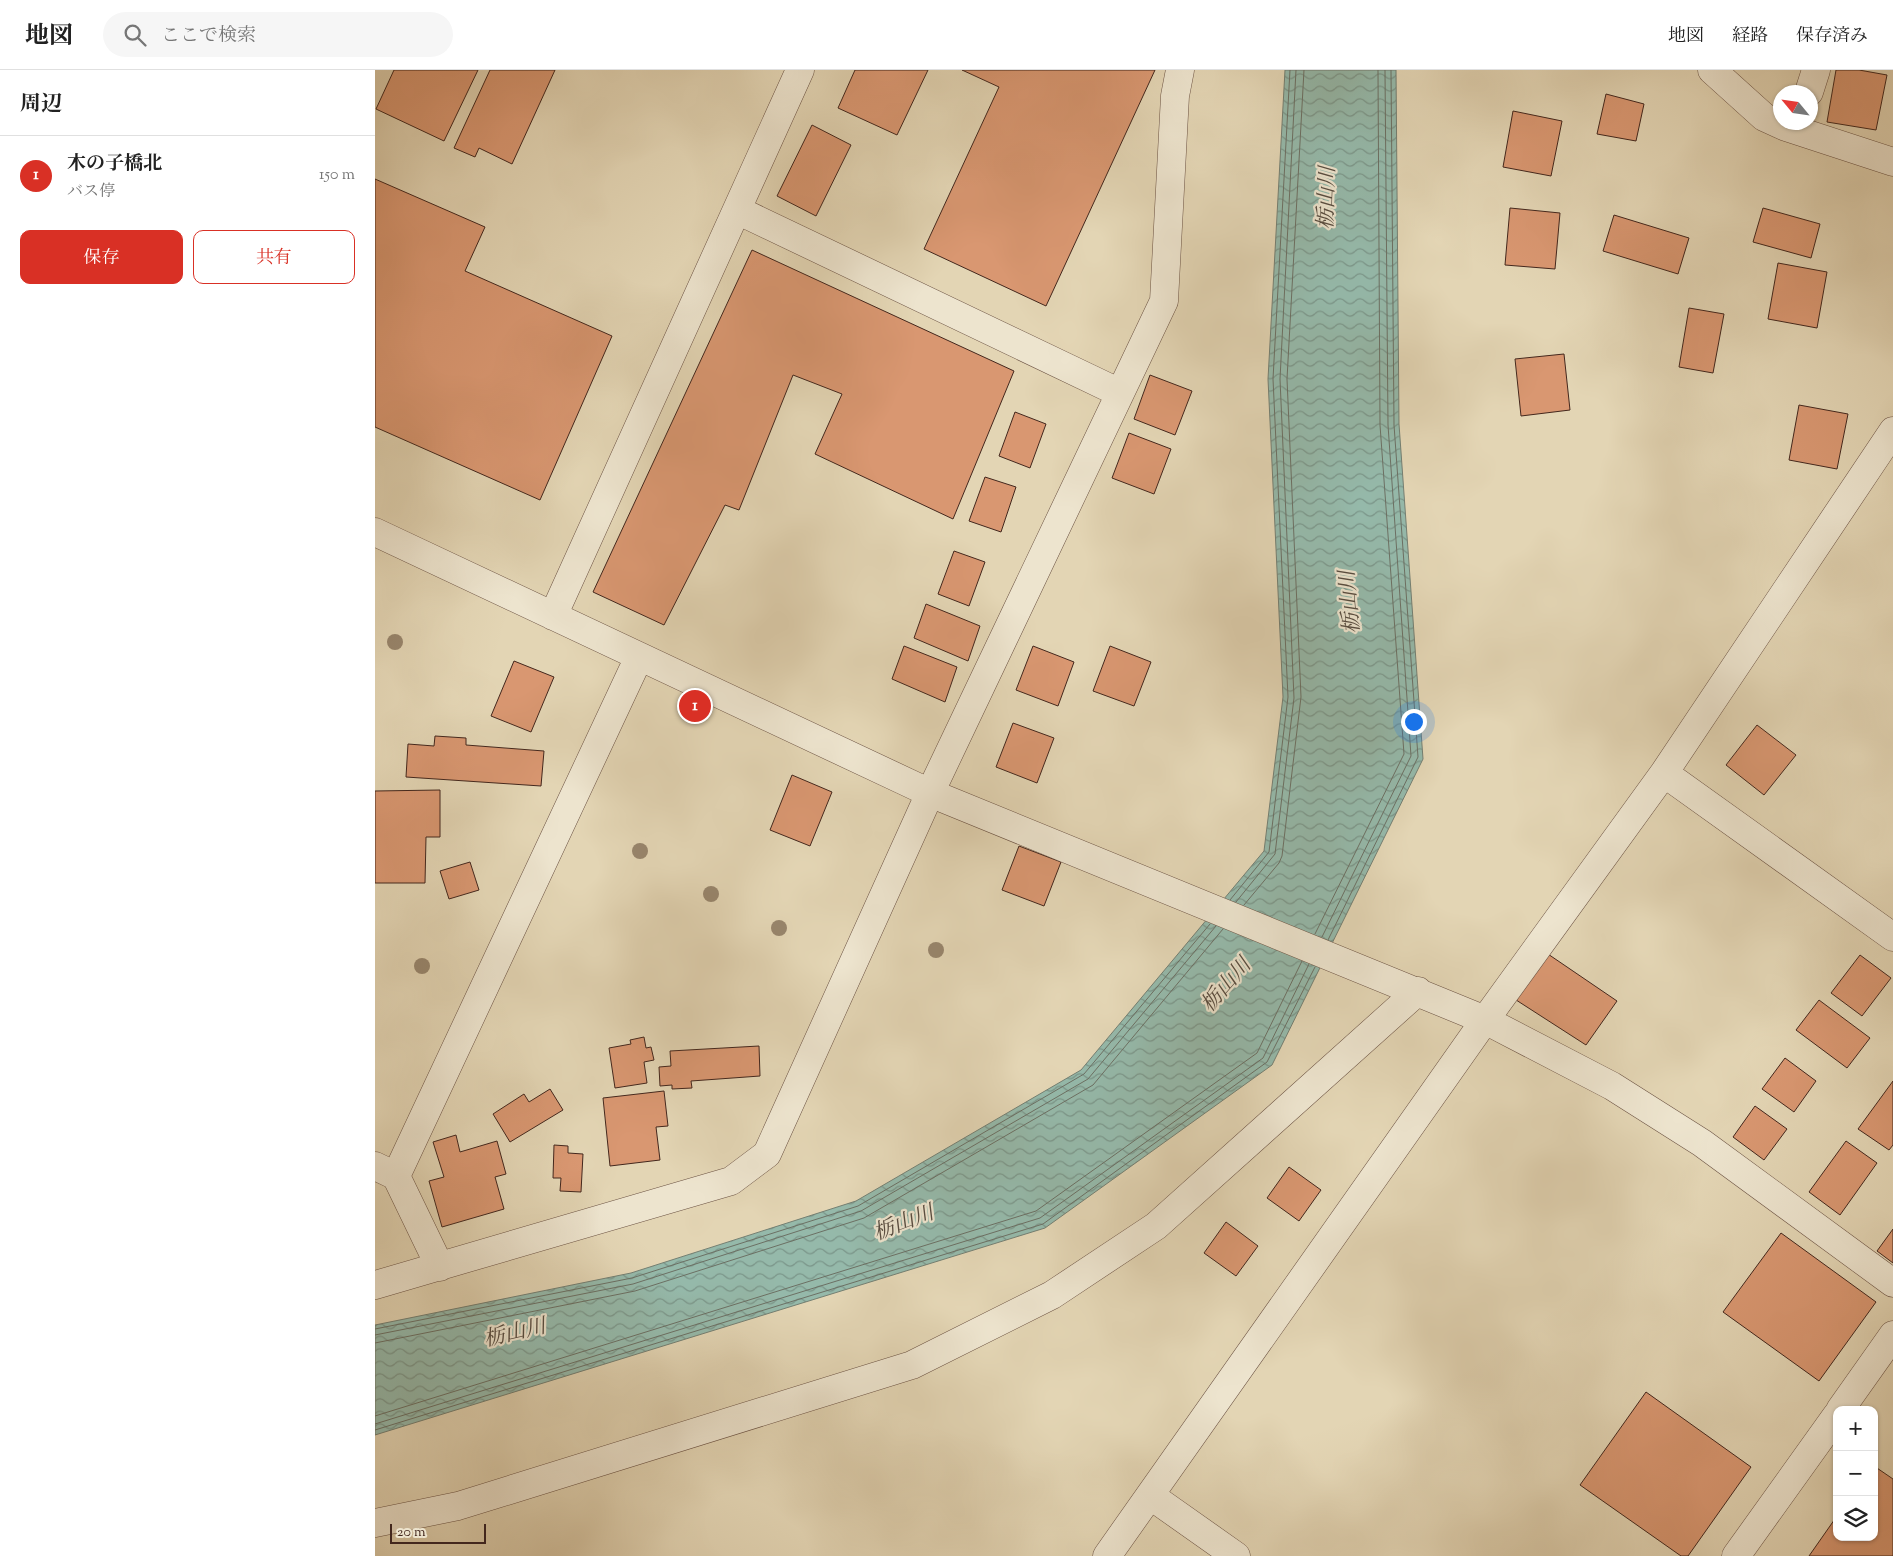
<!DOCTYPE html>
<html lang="ja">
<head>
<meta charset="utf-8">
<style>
  body { margin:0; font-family:"Sorts Mill Goudy","Noto Serif JP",serif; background:#f6f6f6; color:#222 }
  .controls { position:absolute; right:15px; bottom:15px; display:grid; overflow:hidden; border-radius:10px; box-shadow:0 1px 4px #0004 }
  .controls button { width:45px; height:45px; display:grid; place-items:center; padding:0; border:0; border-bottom:1px solid #e0e0e0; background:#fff; color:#222; font:25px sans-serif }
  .compass { position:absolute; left:1398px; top:15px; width:45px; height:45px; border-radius:50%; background:#fff; box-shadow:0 1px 4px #0004; rotate:299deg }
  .scale { position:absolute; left:15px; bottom:12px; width:96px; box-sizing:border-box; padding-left:5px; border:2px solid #43271d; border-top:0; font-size:14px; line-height:18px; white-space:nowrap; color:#43271d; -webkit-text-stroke:4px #ede4ce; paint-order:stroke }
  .you { position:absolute; left:1038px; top:651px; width:18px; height:18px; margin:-12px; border:4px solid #fff; border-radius:50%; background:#1a73e8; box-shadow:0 0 0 8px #1a73e833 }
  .badge { display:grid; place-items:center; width:32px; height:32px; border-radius:50%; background:#d93025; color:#fff; font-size:16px; font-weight:700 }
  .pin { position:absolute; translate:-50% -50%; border:2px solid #fff; box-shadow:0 1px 5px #0006 }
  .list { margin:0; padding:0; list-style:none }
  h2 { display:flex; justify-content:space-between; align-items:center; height:65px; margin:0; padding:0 20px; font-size:21px }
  h2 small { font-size:16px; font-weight:400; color:#767676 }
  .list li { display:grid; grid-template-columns:32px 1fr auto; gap:15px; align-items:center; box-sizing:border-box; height:80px; padding:0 20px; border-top:1px solid #e0e0e0 }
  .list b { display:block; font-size:19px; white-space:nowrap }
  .list p { margin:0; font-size:16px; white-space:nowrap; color:#767676 }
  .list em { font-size:16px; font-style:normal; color:#767676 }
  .actions { display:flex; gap:10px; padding:15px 20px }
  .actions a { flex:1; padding:11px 0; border:1px solid #d93025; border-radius:10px; text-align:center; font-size:18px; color:#d93025 }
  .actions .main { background:#d93025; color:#fff }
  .icon { flex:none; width:28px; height:28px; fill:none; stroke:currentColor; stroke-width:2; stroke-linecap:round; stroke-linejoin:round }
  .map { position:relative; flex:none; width:1518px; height:1486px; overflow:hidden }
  header { display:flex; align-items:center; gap:30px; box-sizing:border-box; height:70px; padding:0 25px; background:#fff; border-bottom:1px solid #e0e0e0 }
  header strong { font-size:24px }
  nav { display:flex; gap:28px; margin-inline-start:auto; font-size:18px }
  .search { width:350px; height:45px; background:#f6f6f6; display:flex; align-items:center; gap:12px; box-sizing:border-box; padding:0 18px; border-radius:28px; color:#767676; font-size:19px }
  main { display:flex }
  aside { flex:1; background:#fff }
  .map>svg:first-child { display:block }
  .water { fill:url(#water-waves); stroke:#747f72 }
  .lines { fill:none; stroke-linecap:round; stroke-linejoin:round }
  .shore { stroke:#6c7064; stroke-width:1 }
  .building { fill:#d99771; stroke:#43271d }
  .minor-casing { stroke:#6b5243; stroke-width:29 }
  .minor { stroke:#ede4ce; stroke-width:28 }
  .tree { fill:#98866d }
  .labels { text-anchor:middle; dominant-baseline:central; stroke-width:4.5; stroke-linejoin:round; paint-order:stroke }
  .water-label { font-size:21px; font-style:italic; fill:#584c40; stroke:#ede4ce }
</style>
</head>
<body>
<header>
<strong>地図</strong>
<div class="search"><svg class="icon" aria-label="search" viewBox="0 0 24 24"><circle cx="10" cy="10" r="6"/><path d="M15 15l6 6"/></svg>ここで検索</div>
<nav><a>地図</a><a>経路</a><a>保存済み</a></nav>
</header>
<main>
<aside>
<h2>周辺<small></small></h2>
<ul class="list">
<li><span class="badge">1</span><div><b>木の子橋北</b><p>バス停</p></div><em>150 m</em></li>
</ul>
<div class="actions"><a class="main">保存</a><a>共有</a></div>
</aside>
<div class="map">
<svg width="1518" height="1486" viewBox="0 0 1518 1486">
  <defs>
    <pattern id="water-waves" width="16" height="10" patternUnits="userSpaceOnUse" patternTransform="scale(1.25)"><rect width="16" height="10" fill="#95b9aa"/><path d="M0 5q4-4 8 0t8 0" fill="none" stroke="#7b968a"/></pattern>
  </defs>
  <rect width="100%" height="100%" fill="#e3d5b4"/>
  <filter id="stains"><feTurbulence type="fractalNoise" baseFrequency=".004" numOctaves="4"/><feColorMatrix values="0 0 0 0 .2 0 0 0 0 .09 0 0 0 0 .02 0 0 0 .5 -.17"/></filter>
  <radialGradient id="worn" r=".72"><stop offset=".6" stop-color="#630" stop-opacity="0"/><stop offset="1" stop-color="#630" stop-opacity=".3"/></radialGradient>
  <path class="water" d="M910,0h111l3,354 24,335 -151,306 -227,163 -670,207v-110l256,-52 225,-72 225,-131 183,-219 19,-154 -15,-318z"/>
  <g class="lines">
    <path class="shore" d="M855,830l39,-48 19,-155 -15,-318 17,-309
      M861,832l39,-48 19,-156 -14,-319 16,-309
      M869,835l35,-42 3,-7 19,-159 -14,-318 17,-309
      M940,864l89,-180 -24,-329 -2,-355
      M947,867l89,-181 -23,-331 -3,-355
      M953,870l90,-183 -24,-332 -3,-355
      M0,1259l257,-51 226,-72 226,-132 126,-150
      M0,1265l258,-51 228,-73 227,-132 128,-153
      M0,1273l260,-52 229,-73 229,-133 130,-156
      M0,1346l661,-205 221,-158 45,-92
      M0,1354l665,-206 223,-160 46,-94
      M0,1360l668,-206 224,-162 48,-95"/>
  </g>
  <path class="building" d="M19,0h84l-34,71 -68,-32z
    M115,0h65l-43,94 -33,-16 -4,9 -21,-9z
    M480,0h73l-31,65 -59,-27z
    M587,0h193l-109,236 -122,-57 75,-162z
    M1461,0h23l28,5 -11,55 -49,-8z
    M1231,24l38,10 -8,37 -39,-7z
    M1138,41l49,10 -11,55 -48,-9z
    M437,55l39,20 -35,71 -39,-20z
    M0,109l110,48 -20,44 147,65 -72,164 -165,-73z
    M1135,138l50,5 -5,56 -50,-4z
    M1388,138l57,16 -9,34 -58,-16z
    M1239,145l75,23 -11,36 -75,-23z
    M377,180l262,121 -61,148 -138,-65 27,-60 -49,-19 -54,135 -14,-5 -61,120 -71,-33z
    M1403,193l49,9 -10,56 -49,-9z
    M1314,238l35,6 -11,59 -34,-6z
    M1189,284l6,56 -49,6 -6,-57z
    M775,305l42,16 -17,44 -41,-16z
    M1424,335l49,9 -11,55 -48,-9z
    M640,342l31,12 -16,44 -31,-12z
    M754,363l42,16 -17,45 -42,-16z
    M610,407l31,10 -15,45 -32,-11z
    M579,481l31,11 -16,44 -31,-12z
    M551,534l54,22 -12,35 -54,-23z
    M529,576l53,21 -12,35 -53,-23z
    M658,576l41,16 -16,44 -42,-16z
    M735,576l41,16 -17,44 -41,-15z
    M139,591l40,16 -23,55 -40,-16z
    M638,653l41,15 -17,45 -41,-16z
    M1382,655l39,30 -32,40 -38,-30z
    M60,666l31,2v7l78,6 -3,35 -135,-9 2,-33 26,2z
    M417,705l40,17 -22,54 -40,-16z
    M65,720v47h-14l-1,46h-50v-92z
    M644,776l42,16 -17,44 -42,-16z
    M95,792l9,28 -30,9 -9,-28z
    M1170,882l72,49 -31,44 -73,-47z
    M1485,885l31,23 -29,38 -31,-23z
    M1444,930l51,38 -23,30 -51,-38z
    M269,967l2,11 5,-1 3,13 -10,2 3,21 -32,5 -6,-40 22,-4 -1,-4z
    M384,976l1,30 -69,5 1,7 -20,1v-4l-12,1 -1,-19 12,-1 -1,-15z
    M1410,988l31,23 -22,31 -32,-23z
    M1518,1011v64l-4,5 -31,-21z
    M175,1019l13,21 -53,32 -17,-28 31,-20 5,8z
    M289,1021l4,35 -12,1 4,33 -50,6 -7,-68z
    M1380,1036l32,23 -23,31 -31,-23z
    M81,1065l4,17 37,-11 9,33 -11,3 9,32 -62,18 -13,-46 15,-4 -11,-35z
    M1471,1071l31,22 -37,52 -31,-23z
    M179,1075l14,1v7l15,1 -2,38 -21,-1 1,-13h-8z
    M914,1097l32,23 -22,31 -32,-23z
    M851,1152l32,24 -22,30 -32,-23z
    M1518,1159v34l-16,-12z
    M1406,1163l95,69 -57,79 -96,-69z
    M1271,1322l105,75 -63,89h-7l-101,-71z
    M1499,1396l19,13v77h-84l28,-40v21h37z"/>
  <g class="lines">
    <defs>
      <path id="minor" d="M1337,0l52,47 22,10 107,35
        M1434,22l7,-22
        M362,140l383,183
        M0,462l555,261 555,227 127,66 90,57 191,140
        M178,546l247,-546
        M1289,703l229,164
        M0,1096l21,10 44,91
        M21,1106l243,-519
        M0,1215l356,-104 36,-27 163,-361 234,-492 11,-205 5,-26
        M1465,1340l53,-75
        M776,1426l85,60
        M0,1453l83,-17 454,-141 140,-70 104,-69 262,-235
        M732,1486l378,-536 179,-247 229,-342
        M1361,1486l101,-141"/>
    </defs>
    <use href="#minor" class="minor-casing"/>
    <use href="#minor" class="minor"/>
  </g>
  <g class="tree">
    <circle cx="20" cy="572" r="8"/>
    <circle cx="265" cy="781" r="8"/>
    <circle cx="336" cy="824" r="8"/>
    <circle cx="404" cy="858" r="8"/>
    <circle cx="561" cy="880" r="8"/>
    <circle cx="47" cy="896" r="8"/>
  </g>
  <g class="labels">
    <g class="water-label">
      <text transform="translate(953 128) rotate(-88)">栃山川</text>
      <text transform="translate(976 532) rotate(-95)">栃山川</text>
      <text transform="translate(852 916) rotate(-49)">栃山川</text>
      <text transform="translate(529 1154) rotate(-21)">栃山川</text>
      <text transform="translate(140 1264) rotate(-13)">栃山川</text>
    </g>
  </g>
  <rect width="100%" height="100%" filter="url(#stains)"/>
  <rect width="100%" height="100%" fill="url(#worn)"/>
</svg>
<div class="controls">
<button>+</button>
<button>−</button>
<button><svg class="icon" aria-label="layers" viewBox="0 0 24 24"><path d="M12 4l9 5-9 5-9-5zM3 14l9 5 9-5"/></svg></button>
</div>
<svg class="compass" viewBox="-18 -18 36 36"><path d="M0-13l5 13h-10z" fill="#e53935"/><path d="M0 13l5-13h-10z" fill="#767676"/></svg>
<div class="scale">20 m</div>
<div class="you"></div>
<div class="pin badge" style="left:320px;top:636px">1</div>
</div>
</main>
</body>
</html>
